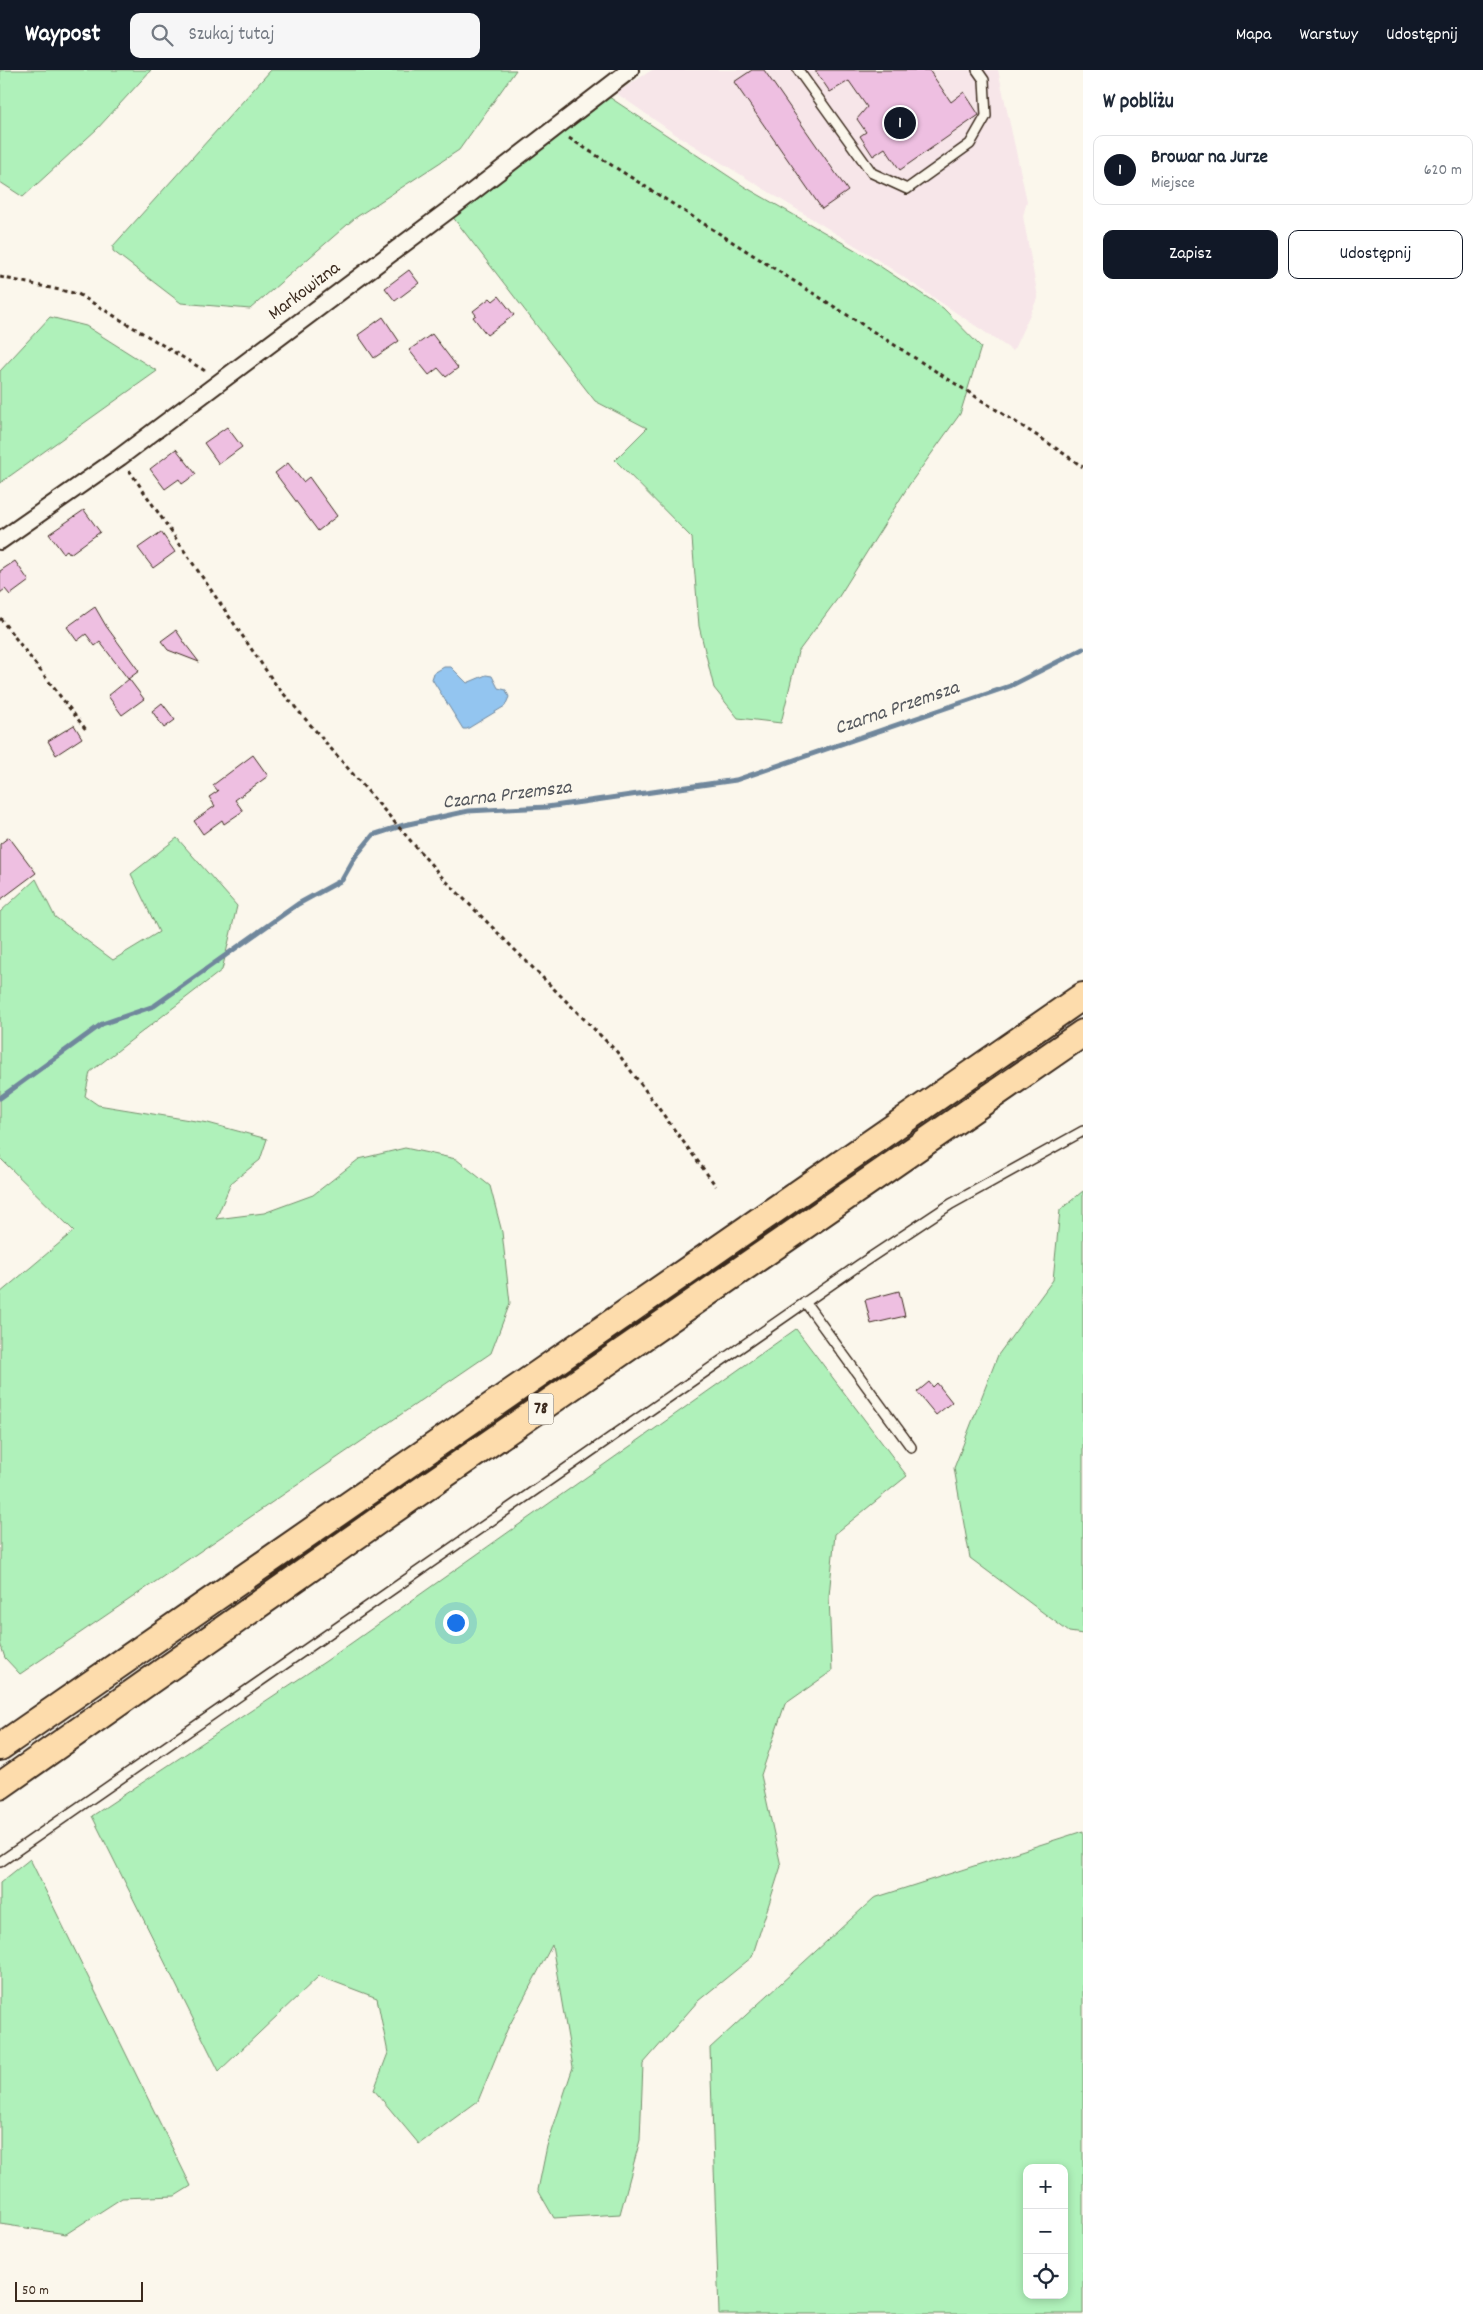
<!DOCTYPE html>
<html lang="pl">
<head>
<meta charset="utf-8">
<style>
  body { margin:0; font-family:Dekko,sans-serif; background:#f6f6f7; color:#1f2937 }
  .controls { position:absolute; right:15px; bottom:15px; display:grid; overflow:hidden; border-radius:10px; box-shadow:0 2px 8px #0003 }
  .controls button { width:45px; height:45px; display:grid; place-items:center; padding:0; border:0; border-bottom:1px solid #e0e1e3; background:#fff; color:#1f2937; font:25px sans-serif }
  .scale { position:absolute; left:15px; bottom:12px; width:128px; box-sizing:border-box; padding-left:5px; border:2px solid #3b2a1e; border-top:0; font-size:14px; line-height:18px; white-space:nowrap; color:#3b2a1e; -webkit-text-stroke:4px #fbf7ec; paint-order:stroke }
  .you { position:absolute; left:455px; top:1552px; width:18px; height:18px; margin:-12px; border:4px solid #fff; border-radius:50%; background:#1a73e8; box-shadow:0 0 0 8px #1a73e833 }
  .badge { display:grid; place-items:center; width:32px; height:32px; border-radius:50%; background:#111827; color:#fff; font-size:16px; font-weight:700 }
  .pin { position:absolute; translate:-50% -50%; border:2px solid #fff; box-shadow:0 1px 5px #0006 }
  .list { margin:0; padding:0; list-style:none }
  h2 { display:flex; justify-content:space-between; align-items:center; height:65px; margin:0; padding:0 20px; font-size:21px }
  h2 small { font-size:16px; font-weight:400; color:#747a83 }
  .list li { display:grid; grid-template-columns:32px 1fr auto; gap:15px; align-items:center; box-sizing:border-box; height:70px; margin:0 10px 10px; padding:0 10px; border:1px solid #e0e1e3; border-radius:10px }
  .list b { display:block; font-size:19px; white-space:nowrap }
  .list p { margin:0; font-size:16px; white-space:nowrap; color:#747a83 }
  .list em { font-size:16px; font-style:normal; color:#747a83 }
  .actions { display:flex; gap:10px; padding:15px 20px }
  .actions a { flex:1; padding:11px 0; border:1px solid #111827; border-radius:10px; text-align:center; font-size:18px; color:#111827 }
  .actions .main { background:#111827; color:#fff }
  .icon { flex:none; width:28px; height:28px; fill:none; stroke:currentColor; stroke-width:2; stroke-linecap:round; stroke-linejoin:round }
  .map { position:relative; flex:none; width:1083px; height:2244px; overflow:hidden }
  header { display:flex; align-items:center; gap:30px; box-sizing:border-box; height:70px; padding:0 25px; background:#111827; color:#fff }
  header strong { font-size:24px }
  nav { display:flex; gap:28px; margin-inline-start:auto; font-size:18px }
  .search { width:350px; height:45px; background:#f6f6f7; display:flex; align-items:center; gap:12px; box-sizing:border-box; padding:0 18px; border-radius:10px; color:#747a83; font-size:19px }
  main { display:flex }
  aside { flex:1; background:#fff }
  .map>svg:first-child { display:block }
  .built { fill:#f7e6e9 }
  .green { fill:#aff1ba; stroke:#758e6c; fill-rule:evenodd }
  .water { fill:#93c5f0; stroke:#70879c }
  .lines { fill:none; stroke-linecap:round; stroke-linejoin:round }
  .stream { stroke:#70879c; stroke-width:5 }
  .building { fill:#eebfe1; stroke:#3b2a1e }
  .lane-casing { stroke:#3b2a1e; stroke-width:12 }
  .street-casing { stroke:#3b2a1e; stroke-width:20 }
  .primary-casing { stroke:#3b2a1e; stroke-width:30 }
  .path { stroke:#3b2a1e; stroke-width:3; stroke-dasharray:4 4; stroke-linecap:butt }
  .lane { stroke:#fbf7ec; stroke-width:9 }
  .street { stroke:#fbf7ec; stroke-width:16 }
  .primary { stroke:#fddcac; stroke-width:26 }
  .labels { text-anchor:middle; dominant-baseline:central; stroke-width:4; stroke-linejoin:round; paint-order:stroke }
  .shield { fill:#fbf7ec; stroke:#75685c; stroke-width:1 }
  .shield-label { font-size:18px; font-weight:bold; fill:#3b2a1e }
  .street-label { font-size:19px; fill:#3b2a1e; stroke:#fbf7ec }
  .water-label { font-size:20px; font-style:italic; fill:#55585d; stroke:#fbf7ec }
</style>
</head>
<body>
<header>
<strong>Waypost</strong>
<div class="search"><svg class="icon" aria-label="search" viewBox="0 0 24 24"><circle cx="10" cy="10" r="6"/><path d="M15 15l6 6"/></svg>Szukaj tutaj</div>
<nav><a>Mapa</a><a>Warstwy</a><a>Udostępnij</a></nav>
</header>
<main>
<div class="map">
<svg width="1083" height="2244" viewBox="0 0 1083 2244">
  <rect width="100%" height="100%" fill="#fbf7ec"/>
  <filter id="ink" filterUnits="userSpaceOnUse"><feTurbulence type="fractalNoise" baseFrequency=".02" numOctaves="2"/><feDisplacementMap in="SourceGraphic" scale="10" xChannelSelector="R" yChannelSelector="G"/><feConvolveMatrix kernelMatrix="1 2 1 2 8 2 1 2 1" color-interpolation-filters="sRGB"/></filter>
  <g filter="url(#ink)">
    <path class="built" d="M652,0h346l29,131 -4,15 15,81 -25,54 -144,-97 -194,-120 -59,-41z"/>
    <path class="green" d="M0,0h151l-54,59 -74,68 -23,-15z
      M271,0h245l-57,80 -104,68 -105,91 -69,-6 -68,-52v-5z
      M600,21l145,96 112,64 86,57 38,39 -21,67 -51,71 -71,113 -40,54 -17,71 -43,-5 -24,-30 -15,-62 -7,-88 -77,-78 32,-32 -52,-27 -143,-185z
      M50,247l36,9 71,45 -157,112v-112z
      M177,768l60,68 -15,64 -132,102 -5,24 13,9 110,18 59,16 -7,21 -29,23 -15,36 48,-6 49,-18 46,-36 46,-11 51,11 34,27 12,46 8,71 -19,50 -471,321 -15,-16 -5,-15v-350l74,-62 -74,-73v-246l36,-33 19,38 58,43 46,-28 -28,-58z
      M1083,1121v443l-14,-2 -99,-74 -16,-90 44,-113 55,-75 7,-70z
      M796,1259l111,147 -72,58 -6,62 3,75 -47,33 -24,71 20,91 -29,91 -54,44 -55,63 -3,76 -20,74 -66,4 -16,-28 9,-44 26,-79 -21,-122 -45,85 -29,71 -59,43 -45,-54 14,-37 -11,-55 -58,-22 -100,95 -127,-255 234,-155z
      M1083,1761v483h-364l-9,-266 164,-150zM1027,2098h37v127h-37z
      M30,1789l161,327 -16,10 -53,2 -56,36 -66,-10v-341z"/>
    <path class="water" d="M444,597h7l16,16 19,-8 6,1 6,12 8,2 3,7 -4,9 -38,23h-4l-31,-50 2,-6z"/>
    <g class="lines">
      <path class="stream" d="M0,1028l102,-74 52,-18 144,-102 44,-24 13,-23 18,-22 31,-10 64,-14 79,-4 189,-27 274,-94 73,-37"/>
    </g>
    <path class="building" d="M752,0h12l84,121 -26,18 -88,-127z
      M815,0h114l22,32 13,-10 15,23 -79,55 -15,-22 -12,8 -13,-20 6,-4 -9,-13 10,-12 -18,-26 -19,11z
      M409,200l10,13 -24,18 -10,-13z
      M499,226l15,19 -27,20 -14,-18 3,-2 -3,-4 17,-13 3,3z
      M383,247l16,24 -25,17 -16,-23z
      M432,264l26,34 -12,9 -8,-9 -9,7 -20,-25z
      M227,357l15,20 -23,17 -15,-21z
      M176,379l20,25 -14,10 -3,-5 -14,10 -15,-20z
      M288,393l15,19 6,-5 28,39 -19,15 -43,-58z
      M84,440l16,22 -30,22 -3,-4 -4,3 -14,-19z
      M161,462l14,20 -22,16 -15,-20z
      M15,491l14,20 -19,14 -5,-6 -5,4v-22z
      M95,537l11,19 33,45 -11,8 -28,-37 -5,4 -9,-12 -9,7 -10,-14z
      M176,560l10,15 13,17 -31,-12 -7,-9z
      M129,609l15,20 -22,16 -14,-19z
      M162,633l13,17 -11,8 -12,-17z
      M74,655l8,13 -26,17 -8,-14z
      M253,685l15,21 -33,24 8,11 -19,13 -2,-4 -19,14 -9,-13 21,-15 -6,-9 9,-6 -5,-6z
      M9,767l27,36 -36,27v-56z
      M899,1221l6,25 -34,8 -6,-24z
      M929,1312l4,5 4,-4 15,19 -16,13 -19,-23z"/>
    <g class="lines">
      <defs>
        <path id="lane" d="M798,0l74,103 35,16 63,-45 16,-28 -2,-36 -7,-10
          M805,1232l106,145
          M0,1792l859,-597 92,-61 132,-73"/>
        <path id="street" d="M0,471l120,-84 338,-254 172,-133"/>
        <path id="primary" d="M0,1677l1083,-751
          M0,1716l376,-264 707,-489"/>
      </defs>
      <use href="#lane" class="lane-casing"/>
      <use href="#street" class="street-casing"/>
      <use href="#primary" class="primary-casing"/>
      <path class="path" d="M569,68l478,304 36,25
        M0,207l78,17 129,78
        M129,400l147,215 165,191 176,176 99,134
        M0,548l87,113"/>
      <use href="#lane" class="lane"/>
      <use href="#street" class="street"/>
      <use href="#primary" class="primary"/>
    </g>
  </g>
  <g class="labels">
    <rect class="shield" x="528.5" y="1323.5" width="25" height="31" rx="4"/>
    <g class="shield-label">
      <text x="541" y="1339">78</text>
    </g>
    <g class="street-label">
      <text transform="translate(305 222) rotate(-37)">Markowizna</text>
    </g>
    <g class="water-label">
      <text transform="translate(897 639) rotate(-19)">Czarna Przemsza</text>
      <text transform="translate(507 726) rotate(-7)">Czarna Przemsza</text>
    </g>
  </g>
</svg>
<div class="controls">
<button>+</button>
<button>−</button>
<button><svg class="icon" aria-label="locate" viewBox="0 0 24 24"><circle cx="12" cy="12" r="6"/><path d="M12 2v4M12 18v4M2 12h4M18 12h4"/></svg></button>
</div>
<div class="scale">50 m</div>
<div class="you"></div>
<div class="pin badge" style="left:900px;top:53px">1</div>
</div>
<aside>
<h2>W pobliżu<small></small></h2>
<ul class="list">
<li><span class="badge">1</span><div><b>Browar na Jurze</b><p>Miejsce</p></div><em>620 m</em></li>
</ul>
<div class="actions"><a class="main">Zapisz</a><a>Udostępnij</a></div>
</aside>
</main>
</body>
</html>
